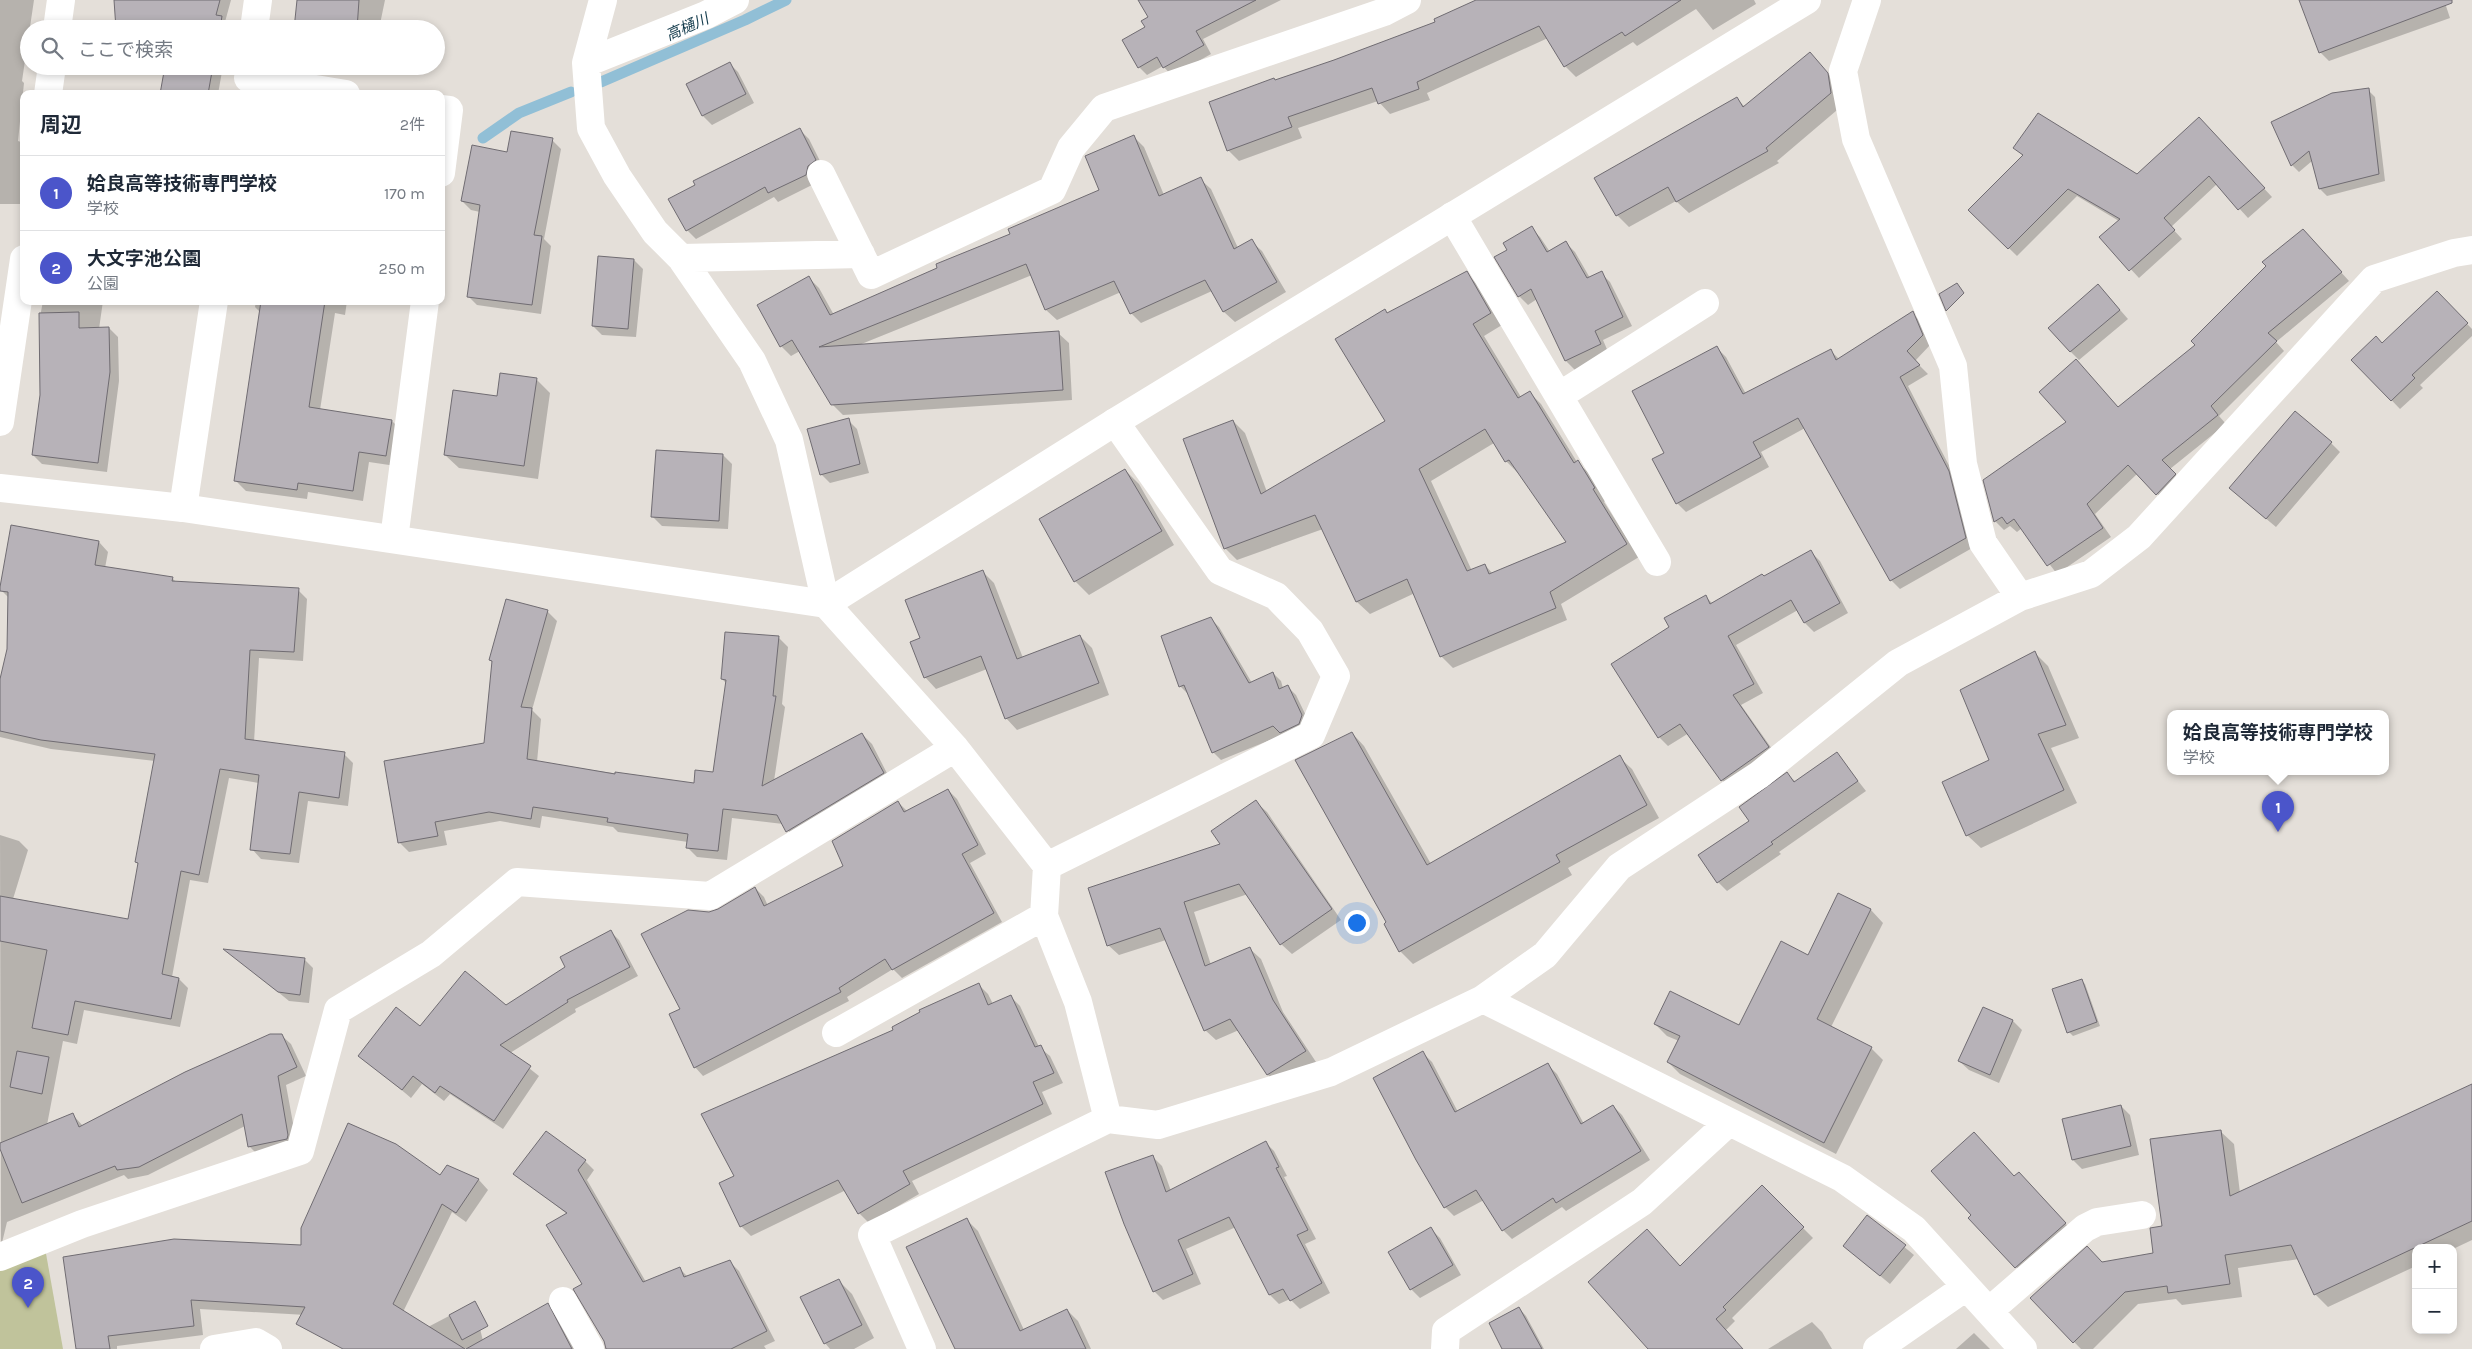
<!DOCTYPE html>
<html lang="ja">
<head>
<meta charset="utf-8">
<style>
  body { margin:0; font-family:Karla,"Noto Sans JP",sans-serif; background:#f2f2f3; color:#1f2937 }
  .controls { position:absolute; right:15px; bottom:15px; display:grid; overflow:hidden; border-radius:10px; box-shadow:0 2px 8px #0003 }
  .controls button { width:45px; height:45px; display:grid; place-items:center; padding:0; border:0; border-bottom:1px solid #e0e1e3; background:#fff; color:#1f2937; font:25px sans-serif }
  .you { position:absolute; left:1356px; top:922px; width:18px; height:18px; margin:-12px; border:4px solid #fff; border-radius:50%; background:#1a73e8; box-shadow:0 0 0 8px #1a73e833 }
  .badge { display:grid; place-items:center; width:32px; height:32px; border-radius:50%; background:#4b55ca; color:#fff; font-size:16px; font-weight:700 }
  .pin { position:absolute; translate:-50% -41px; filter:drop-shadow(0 1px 2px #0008) }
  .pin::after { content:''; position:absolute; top:26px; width:18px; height:15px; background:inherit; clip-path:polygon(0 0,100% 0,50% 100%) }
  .popup { position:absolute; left:2167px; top:710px; width:222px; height:65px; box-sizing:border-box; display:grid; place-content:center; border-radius:10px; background:#fff; filter:drop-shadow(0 1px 4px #0005); font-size:16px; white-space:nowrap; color:#747a83 }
  .popup b { font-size:19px; color:#1f2937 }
  .popup::after { content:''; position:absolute; left:50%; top:100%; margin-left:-10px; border:10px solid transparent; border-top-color:#fff }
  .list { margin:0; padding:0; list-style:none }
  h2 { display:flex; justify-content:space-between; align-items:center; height:65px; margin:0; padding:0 20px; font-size:21px }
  h2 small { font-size:16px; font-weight:400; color:#747a83 }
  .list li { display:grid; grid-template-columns:32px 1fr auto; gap:15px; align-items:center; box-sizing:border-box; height:75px; padding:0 20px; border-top:1px solid #e0e1e3 }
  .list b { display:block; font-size:19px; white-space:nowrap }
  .list p { margin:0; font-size:16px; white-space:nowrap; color:#747a83 }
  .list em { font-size:16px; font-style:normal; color:#747a83 }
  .icon { flex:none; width:28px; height:28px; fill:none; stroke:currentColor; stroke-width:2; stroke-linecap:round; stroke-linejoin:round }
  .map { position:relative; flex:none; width:2472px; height:1349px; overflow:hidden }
  .search { position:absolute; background:#fff; box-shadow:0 2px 8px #0003; left:20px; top:20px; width:425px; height:55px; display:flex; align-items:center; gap:12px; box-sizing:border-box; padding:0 18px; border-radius:28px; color:#747a83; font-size:19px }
  .panel { position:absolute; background:#fff; box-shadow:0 2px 8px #0003; left:20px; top:90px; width:425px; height:215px; border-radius:10px }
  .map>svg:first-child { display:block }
  .green { fill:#c0c39b }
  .shadow { fill:#0003; fill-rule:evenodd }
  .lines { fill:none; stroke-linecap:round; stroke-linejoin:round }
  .stream { stroke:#91bfd6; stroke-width:11 }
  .building { fill:#b7b2b8; stroke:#706c72; fill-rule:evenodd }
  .minor { stroke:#fff; stroke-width:28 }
  .tertiary { stroke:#fff; stroke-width:28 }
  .labels { text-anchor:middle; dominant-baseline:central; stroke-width:5; stroke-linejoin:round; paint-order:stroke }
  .water-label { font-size:15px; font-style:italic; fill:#123a4b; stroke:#fff }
</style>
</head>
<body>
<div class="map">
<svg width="2472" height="1349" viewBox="0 0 2472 1349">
  <rect width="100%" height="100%" fill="#e4dfd9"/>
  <path class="green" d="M45,1248l18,101h-63v-81z"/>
  <path class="shadow" d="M0,0h34l-12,81 2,2 -6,58 6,2v61h-24z
    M115,0h116l-6,22 5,7h-113z
    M298,0h87l-6,29h-84z
    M1139,0h142l-78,39 8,15 -39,22 -9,-10 -16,9 -8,-8 10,-49z
    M1479,0h275l2,4 -43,26 -17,-21 -59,37 -4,-4 -57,35 -11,-11 -17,-28 -121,55 3,7 -40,14 -12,-13 -80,27 4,10 -63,23 -11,-11 48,-69 161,-58z
    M2301,0h143l6,18 -121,43 -9,-9z
    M1810,53l29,33 4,19 -66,56 2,2 -90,50 -13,-12 -47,26 -12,-12 120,-116 8,8z
    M729,63l9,9 16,31 -42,22 -9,-9z
    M167,66h56l-5,28h-56z
    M2368,90l7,7 10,84 -58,15 -7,-7 -8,-28 -13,11 -7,-7 -20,-42z
    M2207,127l65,70 -24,21 -31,-34 -46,43 11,12 -43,39 -38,-41 18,-16 -42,-25 -60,60 -47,-46 54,-53 -9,-9 122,27z
    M800,130l9,9 15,30 -10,15 -36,18 -4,-5 -78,42 -9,-9z
    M1134,137l10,10 20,48 36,-16 11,10 27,59 13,-7 11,10 24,41 -51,30 -11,-10 -12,-21 -71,32 -10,-10 -10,-21 -64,28 -11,-10 -14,-35 -173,70 199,-12 11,10 3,57 -229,15 -11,-11 -32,-53 -9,5 -10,-10 28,-68 10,10 15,27 178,-80 88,-45z
    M552,140l9,9 -17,90 7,7 -10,68 -64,-9 -9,-9 12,-84 -9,-2 -9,-9 46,-48z
    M1531,228l9,9 10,15 16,-9 9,9 15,26 11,-5 9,9 22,44 -29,14 6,14 -34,16 -9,-9 -29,-62 -9,6 -9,-9 -10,-46z
    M2312,240l37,41 -73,61 8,9 -65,65 7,8 -56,45 14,14 -18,20 -29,-29 -42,40 16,23 -54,37 -35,-46 -5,4 -7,-6 -6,4 -9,-9 73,-99 16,-52 35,38 77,-63z
    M634,260l9,9 -7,68 -34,-2 -9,-9z
    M1466,273l12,12 24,40 -18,11 37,61 8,-5 12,12 36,58 13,12 16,26 -2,2 35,55 -78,47 6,16 -114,48 -12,-12 -26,-63 -45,21 -13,-12 -34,-73 -86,31 -12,-12 8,-127 12,12 22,59 119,-70 -1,-111 3,3zM1494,443l12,18 12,12 2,-1 48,70 -75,32 -8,-9 -13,6 -41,-90z
    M2437,293l35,36v7l-52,49 3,3 -23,21 -47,-49 29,-16z
    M2107,295l21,24 -49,41 -9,-9z
    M43,301h60l-4,28 10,-1 9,9 1,44 -12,91 -65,-8 -9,-9 8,-60 -1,-78z
    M256,301h91l-2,14 -10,-2 -15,97 72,11 10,10 -6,35 -27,-4 -6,39 -55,-9 -1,7 -61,-8 -11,-11 25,-168 -5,-5z
    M1912,313l9,9 10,22 -16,17 13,13 -20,12 49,95 17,66 -74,42 -9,-9 -86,-152 -44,24 8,15 -83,45 -9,-9 -11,-49 51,-106 9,9 20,37 85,-43 8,8z
    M536,379l14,14 -12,86 -79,-11 -14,-13 53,-58z
    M848,420l9,9 12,44 -39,10 -9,-9z
    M2331,443l9,9 -64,75 -36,-30z
    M723,455l9,9 -4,65 -66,-3 -9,-9z
    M1125,470l14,14 35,61 -85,50 -14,-14z
    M99,542l9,10 -3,16 67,10 4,4 122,8 9,9 -4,62 -44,-3 -5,84 90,12 9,9 -5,43 -40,-5 -9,62 -38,-4 -9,-10 7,-66 -30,-5 -21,105 -18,-3 -18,97 7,2 9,9 -8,39 -96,-17 -7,34 -14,-3 -16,84 26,-10 10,11 198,-91 10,9 15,32 -20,9 11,60 -39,10 -9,-9 -4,-20 -97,49 -20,4 -4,-4 -117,47 -6,25 -1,-412 19,6 9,9 -15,49 116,22 10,-56 -3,-3 19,-101 -104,-12 -51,-12v-52l8,-36 1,-51 -8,-8z
    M1811,552l9,9 28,52 -34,19 -9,-9 -7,-13 -62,35 27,48 -22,12 36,51 -46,33 -9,-9 -33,-47 -21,13 -9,-9 12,-109 35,-31 7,7z
    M982,571l12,12 29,75 57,-22 12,12 17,47 -92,35 -11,-12 -19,-49 -51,20 -11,-12 -3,-38z
    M547,611l10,10 -25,89 9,9 -4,43 158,23 19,-11 13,-90 -5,-5 56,-42 10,10 -6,57 3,3 -11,74 88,-47 10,10 20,39 -96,58 -13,-17 -51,-6 -5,42 -30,-3 -10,-10 1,-5 -70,-10 -5,-5 -71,-11 -2,12 -40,-7 -56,10 3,14 -38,7 -10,-10 86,-98 8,-81 -3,-3z
    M1211,619l8,8 33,56 21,-10 8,8 2,7 4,-2 9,9 14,29 -89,36 -8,-8 -24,-57 -9,-9z
    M2034,652l14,14 31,72 -28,10 26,55 -96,45 -14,-13z
    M1352,733l12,13 67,118 188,-107 13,12 27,49 -91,50 4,7 -159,89 -13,-13 -12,-29z
    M1837,754l29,37 -87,61 2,2 -54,37 -9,-9 32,-61 37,-47 9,8z
    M948,790l9,9 29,55 -16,9 32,59 -100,56 -9,-9 -46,28 2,4 -146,75 -8,-9 -13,-57 27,-97 10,-2 36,-23 9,9 4,9 77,-39 53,-65 9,9z
    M1256,802l11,10 74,108 -49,34 -11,-10 -33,-50 -54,18 17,53 39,-16 11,10 22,53 33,50 -38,23 -10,-10 -29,-45 -23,10 -11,-10 -39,-90 -47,15 -11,-10 114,-100z
    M1839,895l32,15 12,13 -52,104 40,21 12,12 -47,94 -156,-80 -12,-12 11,-21 -12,-5 -12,-12 85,2 69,-70z
    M610,931l9,9 19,36 -63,33 1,3 -66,41 29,23 -36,53 -53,-35 -6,7 -22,-17 -11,14 -51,-43 60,-28 85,-21 61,-39z
    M227,950l77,9 9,9 -4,35 -20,-2z
    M2081,980l4,4 15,42 -27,10 -4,-4z
    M978,984l10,10 5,10 17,-8 10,10 19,41 11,9 13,27 -21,9 10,22 -140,67 7,13 -50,29 -10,-10 -13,-23 -95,46 -10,-10 -5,-50 159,-146z
    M1983,1008l30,13 9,9 -23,53 -30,-13 -10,-9z
    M1423,1053l9,9 26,50 90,-47 9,9 27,50 29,-18 9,9 28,45 -84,51 -4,-4 -50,32 -9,-9 -19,-30 -30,16 -9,-9z
    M2472,1085v155l-19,9 -37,-1v18l-88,41 -13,-13 -16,-35 -61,9 4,29 -60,8 -6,-6 -38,5 -45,45h-12l-50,-51 71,-35 53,-9 9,-27 56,-96 14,13 6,49z
    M2121,1106l9,9 9,40 -57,14 -9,-9 -9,-40z
    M1265,1142l9,9 13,25 -3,1 32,62 -11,5 25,49 -30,16 -10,-10 -11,5 -9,-9 -34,-68 -50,22 15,35 -38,16 -9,-9 -29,-67 28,-67 9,9 9,25z
    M585,1161l9,9 -7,10 59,102 34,-13 8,8 41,-16 10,10 36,70 -11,5 2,3h-159l-24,-64 -16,-71 -52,-41z
    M447,1167l32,13 9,10 -22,32 -14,-10 -49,100 25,15 40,-21 9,10 6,25 65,-36 9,9 19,35h-197l-73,-34 -106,-6 3,26 -86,11v3h-40l225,-103 139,-70z
    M2015,1177l13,5 46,51 -49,43 -9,-9z
    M1762,1187l51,51 -81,80 3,3 -9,9 16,19h-93l32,-81z
    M1868,1217l46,38 -24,29 -46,-38z
    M967,1220l11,11 46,99 43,-20 11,11 13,28h-113z
    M1431,1229l9,9 21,37 -41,23 -9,-9z
    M838,1280l14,14 22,44 -20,11h-24l-5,-6z
    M1519,1308l7,8 18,33h-40z
    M1812,1322l10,10 10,17h-64z
    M1974,1333l16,16h-34z"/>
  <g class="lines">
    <path class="stream" d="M601,82l144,-62 41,-20
      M483,138l36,-25 52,-21"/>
  </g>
  <path class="building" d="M114,0h106l-4,15 6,1 -2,13h-104z
    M297,0h62l-2,29h-63z
    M1138,0h118l-60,31 8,14 -41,23 -6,-11 -19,11 -16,-28 23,-13 -4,-6 7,-4z
    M1476,0h205l-56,36 -3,-4 -58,35 -25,-41 -122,56 2,7 -41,15 -6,-16 -84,29 4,10 -65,24 -18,-49 65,-24 1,2 59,-20 101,-38 -1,-3z
    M2299,0h153v3l-133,50z
    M1810,52l18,21 3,20 -65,55 2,3 -92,51 -8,-15 -52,29 -22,-38 143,-81 6,10z
    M730,62l16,32 -44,22 -16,-32z
    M165,66h48l-5,28h-48z
    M2369,88l10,86 -60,15 -10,-38 -18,15 -20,-44 61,-29z
    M2038,113l99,61 62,-57 66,71 -27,22 -29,-34 -45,42 11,12 -46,41 -30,-34 21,-18 -52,-30 -60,60 -40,-39 55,-55 -10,-7z
    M800,128l16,32 -8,6 -2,9 -38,18 -3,-6 -79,44 -18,-32 27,-14 -2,-4z
    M511,131l42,7 -19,97 8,1 -10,69 -65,-8 13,-92 -19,-4 11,-56 35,7z
    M1134,135l25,61 42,-19 33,72 18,-10 25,43 -54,30 -18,-32 -75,34 -16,-33 -69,29 -19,-46 -207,83 240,-16 4,59 -232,15 -39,-65 -12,7 -23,-42 52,-29 21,39 107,-47 -1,-4 74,-30 -2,-5 91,-39 -14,-34z
    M1532,226l15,26 19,-11 21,37 15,-7 21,46 -28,14 6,13 -36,17 -34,-72 -13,8 -24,-40 13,-7 -4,-7z
    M2303,229l39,43 -74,61 9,8 -66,65 7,9 -56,45 14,14 -20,21 -28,-30 -41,39 16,24 -56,38 -33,-47 -7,5 -5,-7 -8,5 -11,-42 83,-58 -27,-30 37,-33 42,48 77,-62 -4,-4 75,-75 -4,-4z
    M598,256l36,3 -6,70 -36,-3z
    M1467,271l24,42 -18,11 45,74 12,-7 44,72 4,-3 6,10 11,18 -2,1 34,55 -77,48 6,16 -116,49 -33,-78 -51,23 -41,-87 -91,34 -41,-110 50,-19 28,74 124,-73 -50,-82 50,-30 2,4zM1485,429l20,33 4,-2 57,82 -77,32 -4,-10 -18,7 -48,-102z
    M1957,283l7,10 -18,18 -7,-17z
    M2098,284l22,26 -50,42 -22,-24z
    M2437,291l31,32 -56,52 3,3 -24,23 -40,-41 25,-24 6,7z
    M261,301h64l-16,106 83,13 -6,36 -27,-4 -6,39 -55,-8 -1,7 -63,-9z
    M1913,311l10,24 -16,16 13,14 -20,12 49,94 17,67 -76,43 -92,-163 -45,24 8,15 -85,47 -24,-45 12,-6 -32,-62 85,-45 26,48 88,-45 5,11z
    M79,312v16l30,-1 1,45 -12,91 -66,-8 8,-60 -1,-82z
    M500,373l37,5 -13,88 -80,-11 9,-65 44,6z
    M2295,411l37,31 -66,77 -37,-31z
    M849,418l11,46 -40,11 -13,-46z
    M656,450l67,4 -4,67 -68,-4z
    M1125,469l37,62 -88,51 -35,-63z
    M11,525l88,16 -4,24 78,12 -1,4 127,7 -5,64 -44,-2 -5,89 100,13 -6,46 -40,-6 -9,62 -40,-4 9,-75 -39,-6 -21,106 -18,-4 -19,103 17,4 -8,41 -96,-18 -7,34 -36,-7 15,-78 -47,-9v-45l128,23 10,-56 -3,-1 20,-108 -114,-14 -41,-9v-52l7,-30 1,-57 -8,-1v-4z
    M1811,550l29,53 -36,20 -13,-23 -63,36 26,48 -21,11 36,52 -48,34 -41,-57 -22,14 -47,-74 58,-37 -5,-9 42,-23 4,9 52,-30 2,2z
    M983,570l34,89 63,-24 19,48 -94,36 -24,-63 -57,22 -14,-36 10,-4 -15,-38z
    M506,599l42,11 -27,97 11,1 -5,51 88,15v-2l79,11 1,-13 18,2 13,-92 -5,-1 4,-47 54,4 -6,60h3l-14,90 100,-53 22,40 -98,59 -9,-17 -54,-6 -5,42 -32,-3 2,-14 -81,-12 1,-4 -75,-11 -2,12 -42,-7 -54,10 3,14 -40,7 -14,-82 100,-18 8,-82 -3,-1z
    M1211,617l38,66 24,-11 6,17 9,-4 14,30 -3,9 -19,9 -7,-7 -61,27 -28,-68 -5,2 -18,-51z
    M2035,651l31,74 -28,9 26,56 -98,46 -24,-54 47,-22 -29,-70z
    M1352,732l75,133 193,-110 27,50 -91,50 4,7 -161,90 -15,-28 2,-2 -91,-162z
    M1837,752l21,29 -87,61 2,2 -56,39 -19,-28 51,-34 -10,-14 48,-35 7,10z
    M948,789l30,56 -16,9 32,59 -102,57 -7,-11 -46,29 2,4 -147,76 -25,-54 11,-5 -39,-75 47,-24 21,2 9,-3 37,-22 9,19 79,-40 -11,-25 66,-40 6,11z
    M1256,800l76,109 -52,36 -41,-61 -55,18 21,64 45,-19 23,53 33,51 -39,24 -37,-56 -26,12 -44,-103 -53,18 -19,-58 132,-44 -9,-13z
    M1838,893l33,16 -54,110 55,28 -48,96 -157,-81 13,-26 -26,-12 16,-33 69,34 42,-84 27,14z
    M611,930l19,37 -63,33 1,2 -68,43 31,21 -37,55 -54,-35 -5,7 -22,-17 -11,14 -44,-34 38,-49 24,19 45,-55 41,34 59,-38 -5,-10z
    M223,949l82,9 -5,37 -22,-3z
    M2082,979l15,43 -30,11 -15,-44z
    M979,983l9,22 23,-10 24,52 6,-2 13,28 -21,9 10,22 -140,67 7,13 -52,30 -20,-34 -98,47 -21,-44 15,-7 -33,-62 192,-84 -1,-3 28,-15 -1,-2z
    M1983,1007l30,13 -23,55 -32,-14z
    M270,1034h12l15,33 -19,9 10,59 -1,4 -39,8 -6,-33 -103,53 -22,3 -2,-4 -93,37 -22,-54v-6l73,-30 6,14 106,-55z
    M17,1051l32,6 -7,37 -32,-7z
    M1423,1051l32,61 93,-49 33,61 32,-19 28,46 -85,52 -3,-5 -51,33 -26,-41 -32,18 -28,-48 -43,-82z
    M2472,1084v137l-158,74 -23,-50 -66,10 5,29 -62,9 -1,-7 -42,6 -52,51 -43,-45 57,-52 15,16 51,-9 -3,-25 12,-2 -12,-87 71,-9 9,66z
    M2121,1105l10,41 -59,14 -10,-41z
    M348,1123l48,21 44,31 7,-10 32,14 -23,34 -14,-9 -49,100 72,45h-122l-47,-25 9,-17 -114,-7 3,26 -86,10 2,13h-34l-13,-92 111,-18 127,6v-17z
    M546,1131l40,29 -8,10 65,112 37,-15 4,10 46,-17 37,71 -36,18h-125l-2,-8 -31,-52 9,-5 -36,-59 21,-12 -54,-39z
    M1974,1132l40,44 5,-4 47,51 -51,45 -47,-50 3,-3 -40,-44z
    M1266,1141l13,26 -3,1 32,62 -11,5 25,48 -32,18 -7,-12 -14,6 -40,-78 -51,23 15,34 -40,18 -29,-68 -19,-52 48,-17 13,37z
    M1762,1185l42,42 -81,80 3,3 -10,9 27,30h-95l-60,-67 59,-53 33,37z
    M1867,1215l39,30 -26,31 -37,-30z
    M967,1218l53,113 47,-22 19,40h-131l-49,-102z
    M1431,1227l22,38 -43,25 -22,-38z
    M839,1279l23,46 -38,19 -24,-47z
    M475,1301l13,25 -26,14 -13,-25z
    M548,1303l24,46h-106z
    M1519,1307l23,42h-40l-13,-26z"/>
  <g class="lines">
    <path class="minor" d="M603,0l-17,63 5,65 26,48 38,56 26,26 71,103 37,79 37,164 129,144 92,118 -3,50 34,86 30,117
      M1867,0l-24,71 13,68 97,227 10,98 20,79 37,54
      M57,29l4,-29
      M254,29l4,-29
      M586,63l120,-48 29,-15
      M248,78l98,16
      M48,94l4,-28
      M441,109l8,1 -8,63
      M821,174l50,101 181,-85 19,-42 33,-40 280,-96 23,-12
      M1452,216l205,346
      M681,258l180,-4
      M1559,396l146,-93
      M0,422l24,-163
      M183,508l31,-207
      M394,539l31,-238
      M1047,866l264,-131 25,-59 -26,-45 -34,-35 -56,-25 -105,-149
      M1483,999l62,-44 74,-88 140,-92 139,-112 122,-66 71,-23 48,-37 235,-258 80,-26 18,-3
      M836,1033l208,-117
      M0,1257l82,-33 218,-73 38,-141 93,-56 86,-72 193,14 245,-148
      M563,1301l27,48
      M1989,1311l96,-83 12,-6 45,-7
      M214,1349l42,-7 12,7
      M922,1349l-50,-114 236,-116 50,6 173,-53 152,-73 359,179 72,51 109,120
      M1445,1349l1,-18 196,-129 87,-80
      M1877,1349l89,-62"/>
    <path class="tertiary" d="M0,488l183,20 643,96 289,-182 692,-422"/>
  </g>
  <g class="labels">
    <g class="water-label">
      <text transform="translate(687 27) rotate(-24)">高樋川</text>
    </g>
  </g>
</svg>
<div class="controls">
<button>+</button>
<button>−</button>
</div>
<div class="you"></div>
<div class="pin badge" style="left:2278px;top:832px">1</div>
<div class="popup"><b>姶良高等技術専門学校</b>学校</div>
<div class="pin badge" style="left:28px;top:1308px">2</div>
<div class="search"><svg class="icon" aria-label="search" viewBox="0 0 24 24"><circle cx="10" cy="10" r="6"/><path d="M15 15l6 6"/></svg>ここで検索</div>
<section class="panel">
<h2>周辺<small>2件</small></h2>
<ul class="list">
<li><span class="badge">1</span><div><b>姶良高等技術専門学校</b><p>学校</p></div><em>170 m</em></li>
<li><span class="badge">2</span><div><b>大文字池公園</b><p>公園</p></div><em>250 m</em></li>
</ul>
</section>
</div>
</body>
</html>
